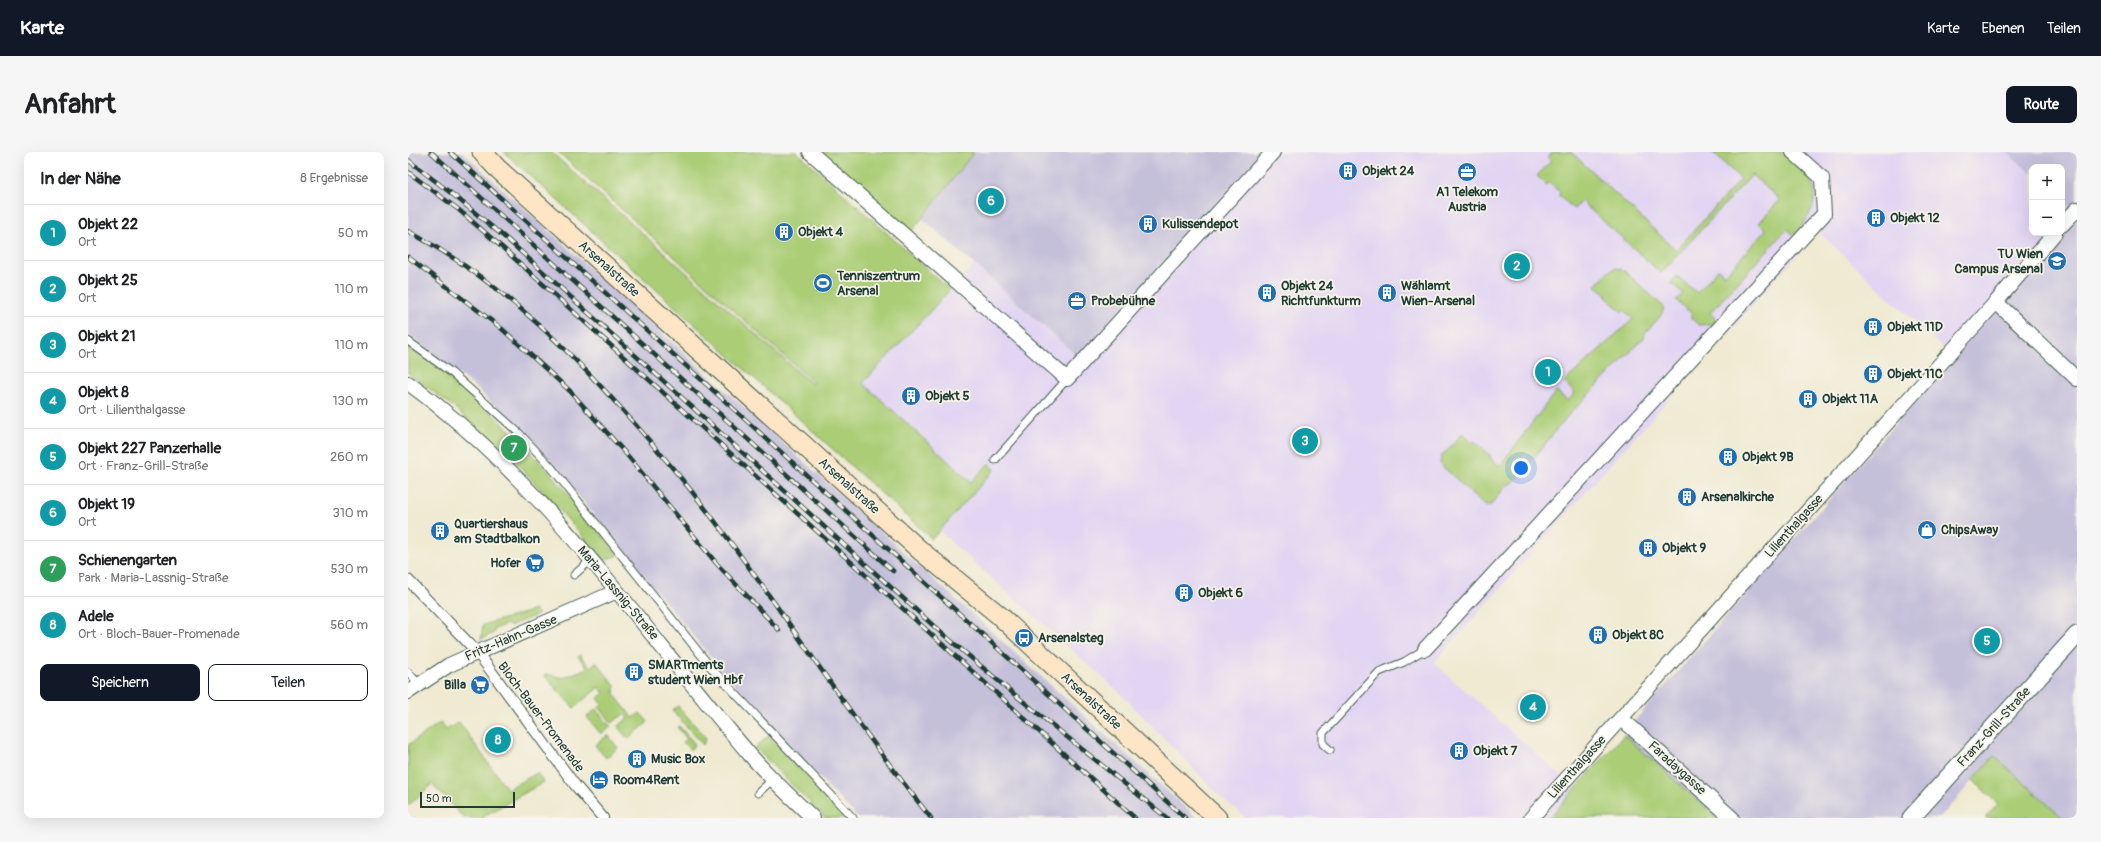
<!DOCTYPE html>
<html lang="de">
<head>
<meta charset="utf-8">
<style>
  body { margin:0; font-family:Pangolin,sans-serif; background:#f6f6f6; color:#202124 }
  .controls { position:absolute; right:12px; top:12px; display:grid; overflow:hidden; border-radius:8px; box-shadow:0 4px 16px #0002 }
  .controls button { width:36px; height:36px; display:grid; place-items:center; padding:0; border:0; border-bottom:1px solid #e0e0e0; background:#fff; color:#202124; font:20px sans-serif }
  .scale { position:absolute; left:12px; bottom:10px; width:95px; box-sizing:border-box; padding-left:4px; border:2px solid #1f3d34; border-top:0; font-size:11px; line-height:14px; white-space:nowrap; color:#1f3d34; -webkit-text-stroke:3px #f7f3e8; paint-order:stroke }
  .you { position:absolute; left:1113px; top:316px; width:14px; height:14px; margin:-10px; border:3px solid #fff; border-radius:50%; background:#1a73e8; box-shadow:0 0 0 6px #1a73e833 }
  .badge { display:grid; place-items:center; width:26px; height:26px; border-radius:50%; background:#111827; color:#fff; font-size:13px; font-weight:700 }
  .pin { position:absolute; translate:-50% -50%; border:2px solid #fff; box-shadow:0 1px 4px #0006 }
  .list { margin:0; padding:0; list-style:none }
  h2 { display:flex; justify-content:space-between; align-items:center; height:52px; margin:0; padding:0 16px; font-size:17px }
  h2 small { font-size:13px; font-weight:400; color:#757577 }
  .list li { display:grid; grid-template-columns:26px 1fr auto; gap:12px; align-items:center; box-sizing:border-box; height:56px; padding:0 16px; border-top:1px solid #e0e0e0 }
  .list b { display:block; font-size:15px; white-space:nowrap }
  .list p { margin:0; font-size:13px; white-space:nowrap; color:#757577 }
  .list em { font-size:13px; font-style:normal; color:#757577 }
  .actions { display:flex; gap:8px; padding:12px 16px }
  .actions a { flex:1; padding:9px 0; border:1px solid #111827; border-radius:8px; text-align:center; font-size:14px; color:#111827 }
  .actions .main { background:#111827; color:#fff }
  .map { position:relative; flex:none; width:1669px; height:666px; overflow:hidden; border-radius:8px }
  header { display:flex; align-items:center; gap:24px; box-sizing:border-box; height:56px; padding:0 20px; background:#111827; color:#fff }
  header strong { font-size:19px }
  nav { display:flex; gap:22px; margin-inline-start:auto; font-size:14px }
  .intro { display:flex; align-items:center; justify-content:space-between; box-sizing:border-box; height:96px; padding:0 24px }
  h1 { margin:0; font-size:28px }
  .button { padding:10px 18px; border-radius:8px; background:#111827; color:#fff; font-size:14px; font-weight:700 }
  main { display:flex; gap:24px; padding:0 24px }
  aside { flex:1; background:#fff; border-radius:8px; box-shadow:0 4px 16px #0002 }
  .map>svg:first-child { display:block }
  .built { fill:#e2d4f3; fill-rule:evenodd }
  .industrial { fill:#c5c0da }
  .green { fill:#aacd76; stroke:#648555 }
  .lines { fill:none; stroke-linecap:round; stroke-linejoin:round }
  .service-casing { stroke:#3e574c; stroke-width:9 }
  .pedestrian-casing { stroke:#3e574c; stroke-width:12 }
  .minor-casing { stroke:#3e574c; stroke-width:16 }
  .tertiary-casing { stroke:#3e574c; stroke-width:19 }
  .secondary-casing { stroke:#3e574c; stroke-width:21 }
  .service { stroke:#fff; stroke-width:7 }
  .pedestrian { stroke:#fff; stroke-width:10 }
  .minor { stroke:#fff; stroke-width:14 }
  .tertiary { stroke:#fff; stroke-width:17 }
  .secondary { stroke:#fee5c5; stroke-width:19 }
  .rail-casing { stroke:#1f3d34; stroke-width:4.5 }
  .rail { stroke:#f7f3e8; stroke-width:3; stroke-dasharray:9; stroke-linecap:butt }
  .labels { text-anchor:middle; dominant-baseline:central; stroke-width:3.5; stroke-linejoin:round; paint-order:stroke }
  .poi-label { font-size:13px; font-weight:bold; fill:#1f3d34; stroke:#f7f3e8; text-anchor:start }
  .street-label { font-size:13px; fill:#1f3d34; stroke:#f7f3e8 }
</style>
</head>
<body>
<header>
<strong>Karte</strong>
<nav><a>Karte</a><a>Ebenen</a><a>Teilen</a></nav>
</header>
<div class="intro"><h1>Anfahrt</h1><a class="button">Route</a></div>
<main>
<aside>
<h2>In der Nähe<small>8 Ergebnisse</small></h2>
<ul class="list">
<li><span class="badge" style="background:#0f9aa8">1</span><div><b>Objekt 22</b><p>Ort</p></div><em>50 m</em></li>
<li><span class="badge" style="background:#0f9aa8">2</span><div><b>Objekt 25</b><p>Ort</p></div><em>110 m</em></li>
<li><span class="badge" style="background:#0f9aa8">3</span><div><b>Objekt 21</b><p>Ort</p></div><em>110 m</em></li>
<li><span class="badge" style="background:#0f9aa8">4</span><div><b>Objekt 8</b><p>Ort · Lilienthalgasse</p></div><em>130 m</em></li>
<li><span class="badge" style="background:#0f9aa8">5</span><div><b>Objekt 227 Panzerhalle</b><p>Ort · Franz-Grill-Straße</p></div><em>260 m</em></li>
<li><span class="badge" style="background:#0f9aa8">6</span><div><b>Objekt 19</b><p>Ort</p></div><em>310 m</em></li>
<li><span class="badge" style="background:#2e9e5b">7</span><div><b>Schienengarten</b><p>Park · Maria-Lassnig-Straße</p></div><em>530 m</em></li>
<li><span class="badge" style="background:#0f9aa8">8</span><div><b>Adele</b><p>Ort · Bloch-Bauer-Promenade</p></div><em>560 m</em></li>
</ul>
<div class="actions"><a class="main">Speichern</a><a>Teilen</a></div>
</aside>
<div class="map">
<svg width="1669" height="666" viewBox="0 0 1669 666">
  <rect width="100%" height="100%" fill="#f7f3e8"/>
  <filter id="ink" filterUnits="userSpaceOnUse"><feTurbulence type="fractalNoise" baseFrequency=".025" numOctaves="2"/><feDisplacementMap in="SourceGraphic" scale="8" xChannelSelector="R" yChannelSelector="G"/><feConvolveMatrix kernelMatrix="1 2 1 2 8 2 1 2 1" color-interpolation-filters="sRGB"/></filter>
  <filter id="wash" filterUnits="userSpaceOnUse"><feTurbulence type="fractalNoise" baseFrequency=".012" numOctaves="4" result="noise"/><feDisplacementMap in="SourceGraphic" scale="16" xChannelSelector="R" yChannelSelector="G"/><feGaussianBlur stdDeviation="0.9" result="paint"/><feColorMatrix in="noise" values="0 0 0 0 0 0 0 0 0 0 0 0 0 0 0 0 0 1.4 0 .05"/><feComposite in="paint" operator="in"/></filter>
  <g filter="url(#wash)">
    <rect width="100%" height="100%" fill="#f0ead2"/>
    <path class="built" d="M855,0h814v227l-124,-21 -135,-127 -384,432 142,126 -27,29h-303l-22,-18 -104,-107 -181,-162 55,-62 -6,-6 -17,19 -108,-99 111,-118 103,91zM1624,15h30v66h-30z"/>
    <path class="industrial" d="M0,0h54l735,666h-339l-82,-86 -58,-66 -168,-205 -75,-74 -67,-53z
      M566,0h289l-186,204 -155,-138z
      M1669,0v62l-15,-14v-33h-30v7l-24,-21z
      M1669,65v601h-14l-69,-62 -54,62h-222l-94,-83 14,-18z"/>
    <path class="green" d="M96,0h47l261,232 1,-2 -255,-230h239l153,138 -87,93 108,99 18,-19 6,6 -63,70z
      M410,0h156l-65,83z
      M1145,0h18l105,98 65,-71 -29,-27h70c8,7 19,14 25,23 17,22 2,44 -13,60l-7,-6 -77,84 7,7 -5,4 -13,1 -8,-7v-5l-15,-13 7,-7 -12,-10 6,-7 20,17 21,-24 7,6 41,-45 -7,-7 21,-23 -28,-25 -91,98 -80,-72 -7,8 -15,-13 1,-4 -11,-9 -3,2 -9,-9 14,-15 -3,-3z
      M1207,116l7,1 42,38c-2,14 -17,18 -21,32l-77,79 -52,64 -7,3 -17,21h-5l-45,-42 1,-7 22,-24 9,10 2,-2 17,15 -1,2 10,8 56,-75 12,10 7,-8 -11,-11 69,-63 -9,-9 -2,2 -17,-16 2,-2 -11,-8 13,-15z
      M0,193c86,60 146,129 210,210l-16,6 -21,-27 -67,-74 -63,-55 -43,-32z
      M127,458l4,4 -29,12 -3,-2 -12,5 -1,4 -13,6 2,-14z
      M172,503l10,12 6,-5 19,24 -1,8 19,24 7,-5 8,9 -20,17 -10,-12 10,-9 -4,-4 -12,9 -13,-16 3,-3 -4,-6 6,-5 -5,-6 -25,21 -30,-33 2,-1 17,4 24,-10 -9,-12z
      M270,554l28,32 -3,7 -31,-35z
      M188,557l15,18 -10,7 -14,-17z
      M33,570l5,8 13,-8 48,67 30,-16 7,9 -60,34v2h-20l-32,-34 -24,22v-61z
      M271,574l16,18 -5,6 -7,-8 4,-3 -10,-12z
      M200,583l10,13 -12,10 -11,-13z
      M361,583l79,83h-23l-70,-70z
      M1216,583l94,83h-169z
      M1586,604l69,62h-78l13,-14 -25,-24z"/>
  </g>
  <g filter="url(#ink)">
    <g class="lines">
      <defs>
        <path id="service" d="M0,189l44,32 67,60 32,34 162,203 140,148
          M587,308l72,-81
          M166,423l17,-15
          M0,520l11,12
          M922,598l-7,-6v-11l56,-61 25,-10 21,-13
          M350,641l15,-14"/>
        <path id="pedestrian" d="M0,428l69,72 98,133 28,33"/>
        <path id="minor" d="M402,0l257,227 206,-227
          M1654,73l15,-16
          M1588,150l81,77
          M0,231c139,100 233,245 343,373 19,22 41,42 62,62
          M1017,497l399,-435 -2,-36 -29,-26
          M0,540l41,-27 168,-74
          M1213,566l111,100
          M1123,666l465,-516 59,-69"/>
        <path id="tertiary" d="M1503,666l166,-183"/>
        <path id="secondary" d="M74,0l15,16 425,384 78,64 217,202"/>
      </defs>
      <use href="#service" class="service-casing"/>
      <use href="#pedestrian" class="pedestrian-casing"/>
      <use href="#minor" class="minor-casing"/>
      <use href="#tertiary" class="tertiary-casing"/>
      <use href="#secondary" class="secondary-casing"/>
      <use href="#service" class="service"/>
      <use href="#pedestrian" class="pedestrian"/>
      <use href="#minor" class="minor"/>
      <use href="#tertiary" class="tertiary"/>
      <use href="#secondary" class="secondary"/>
      <defs>
        <path id="rail" d="M23,0l462,419
          M42,0l735,666
          M0,8l48,37 52,43 429,389 77,65 153,124
          M0,20l51,38 45,39 631,569
          M0,79c86,46 154,111 218,183 33,37 65,75 94,114 72,96 136,197 211,290
          M0,105l93,71 69,63 57,64 90,109 62,66"/>
      </defs>
      <use href="#rail" class="rail-casing"/>
      <use href="#rail" class="rail"/>
    </g>
  </g>
  <defs>
    <symbol id="building-disc" viewBox="-11 -11 22 22"><circle r="9.5" fill="#1f6fb2" stroke="#f7f3e8"/><path d="M-4-6H4V6H1V3H-1V6H-4ZM-2.5-4.3h1.7v1.8h-1.7ZM.8-4.3h1.7v1.8H.8ZM-2.5-1h1.7V.8h-1.7ZM.8-1h1.7V.8H.8Z" fill="#fff"/></symbol>
    <symbol id="office-disc" viewBox="-11 -11 22 22"><circle r="9.5" fill="#1f6fb2" stroke="#f7f3e8"/><path d="M-6-3h4V-5.5h4V-3h4V5H-6ZM-1-4.5V-3h2v-1.5ZM-6 0V1H6V0Z" fill="#fff"/></symbol>
    <symbol id="university-disc" viewBox="-11 -11 22 22"><circle r="9.5" fill="#1f6fb2" stroke="#f7f3e8"/><path d="M0-5L7-2L0 1L-7-2ZM-4 1L0 2.5L4 1V4Q0 6-4 4Z" fill="#fff"/></symbol>
    <symbol id="stadium-disc" viewBox="-11 -11 22 22"><circle r="9.5" fill="#1f6fb2" stroke="#f7f3e8"/><path d="M0-5a6.5 5 0 1 0 0 10a6.5 5 0 1 0 0-10ZM-3.5-1.8h7v3.6h-7Z" fill="#fff"/></symbol>
    <symbol id="shop-disc" viewBox="-11 -11 22 22"><circle r="9.5" fill="#1f6fb2" stroke="#f7f3e8"/><path d="M-5-2.5h2.3a2.7 3.5 0 0 1 5.4 0H5L5.5 6h-11ZM-1.5-2.5h3a1.5 2.3 0 0 0-3 0Z" fill="#fff"/></symbol>
    <symbol id="supermarket-disc" viewBox="-11 -11 22 22"><circle r="9.5" fill="#1f6fb2" stroke="#f7f3e8"/><path d="M-6-5.5h2.5l.6 2H6L4.5 2H-2.5L-4.4-4H-6ZM-1.5 3.2a1.3 1.3 0 1 0 .1 0ZM3 3.2a1.3 1.3 0 1 0 .1 0Z" fill="#fff"/></symbol>
    <symbol id="bus-disc" viewBox="-11 -11 22 22"><circle r="9.5" fill="#1f6fb2" stroke="#f7f3e8"/><path d="M-5-6H5V4H4V6H2V4H-2V6H-4V4H-5ZM-3.5-4V0h7V-4ZM-3.5 1.2v1.5H-2V1.2ZM2 1.2v1.5H3.5V1.2Z" fill="#fff"/></symbol>
    <symbol id="hotel-disc" viewBox="-11 -11 22 22"><circle r="9.5" fill="#1f6fb2" stroke="#f7f3e8"/><path d="M-6-4.5h1.5V1H6V5H4.5V3h-9V5H-6ZM-4 0a1.8 1.8 0 1 1 3.6 0ZM.5 0V-2.5h3Q6-2.5 6 0Z" fill="#fff"/></symbol>
  </defs>
  <g fill-rule="evenodd">
    <use href="#building-disc" x="929" y="8" width="22" height="22"/>
    <use href="#office-disc" x="1048" y="9" width="22" height="22"/>
    <use href="#building-disc" x="1457" y="55" width="22" height="22"/>
    <use href="#building-disc" x="729" y="61" width="22" height="22"/>
    <use href="#building-disc" x="365" y="69" width="22" height="22"/>
    <use href="#university-disc" x="1638" y="98" width="22" height="22"/>
    <use href="#stadium-disc" x="404" y="120" width="22" height="22"/>
    <use href="#building-disc" x="848" y="130" width="22" height="22"/>
    <use href="#building-disc" x="968" y="130" width="22" height="22"/>
    <use href="#office-disc" x="658" y="138" width="22" height="22"/>
    <use href="#building-disc" x="1454" y="164" width="22" height="22"/>
    <use href="#building-disc" x="1454" y="211" width="22" height="22"/>
    <use href="#building-disc" x="492" y="233" width="22" height="22"/>
    <use href="#building-disc" x="1389" y="236" width="22" height="22"/>
    <use href="#building-disc" x="1309" y="294" width="22" height="22"/>
    <use href="#building-disc" x="1268" y="334" width="22" height="22"/>
    <use href="#shop-disc" x="1508" y="367" width="22" height="22"/>
    <use href="#building-disc" x="21" y="368" width="22" height="22"/>
    <use href="#building-disc" x="1229" y="385" width="22" height="22"/>
    <use href="#supermarket-disc" x="116" y="400" width="22" height="22"/>
    <use href="#building-disc" x="765" y="430" width="22" height="22"/>
    <use href="#building-disc" x="1179" y="472" width="22" height="22"/>
    <use href="#bus-disc" x="605" y="475" width="22" height="22"/>
    <use href="#building-disc" x="215" y="509" width="22" height="22"/>
    <use href="#supermarket-disc" x="61" y="522" width="22" height="22"/>
    <use href="#building-disc" x="1040" y="588" width="22" height="22"/>
    <use href="#building-disc" x="218" y="596" width="22" height="22"/>
    <use href="#hotel-disc" x="180" y="617" width="22" height="22"/>
  </g>
  <g class="labels">
    <g class="poi-label">
      <text x="954" y="19">Objekt 24</text>
      <text x="1059" y="40" text-anchor="middle">A1 Telekom<tspan x="1059" dy="15">Austria</tspan></text>
      <text x="1482" y="66">Objekt 12</text>
      <text x="754" y="72">Kulissendepot</text>
      <text x="390" y="80">Objekt 4</text>
      <text x="1635" y="102" text-anchor="end">TU Wien<tspan x="1635" dy="15">Campus Arsenal</tspan></text>
      <text x="429" y="124">Tenniszentrum<tspan x="429" dy="15">Arsenal</tspan></text>
      <text x="873" y="134">Objekt 24<tspan x="873" dy="15">Richtfunkturm</tspan></text>
      <text x="993" y="134">Wählamt<tspan x="993" dy="15">Wien-Arsenal</tspan></text>
      <text x="683" y="149">Probebühne</text>
      <text x="1479" y="175">Objekt 11D</text>
      <text x="1479" y="222">Objekt 11C</text>
      <text x="517" y="244">Objekt 5</text>
      <text x="1414" y="247">Objekt 11A</text>
      <text x="1334" y="305">Objekt 9B</text>
      <text x="1293" y="345">Arsenalkirche</text>
      <text x="46" y="372">Quartiershaus<tspan x="46" dy="15">am Stadtbalkon</tspan></text>
      <text x="1533" y="378">ChipsAway</text>
      <text x="1254" y="396">Objekt 9</text>
      <text x="113" y="411" text-anchor="end">Hofer</text>
      <text x="790" y="441">Objekt 6</text>
      <text x="1204" y="483">Objekt 8C</text>
      <text x="630" y="486">Arsenalsteg</text>
      <text x="240" y="513">SMARTments<tspan x="240" dy="15">student Wien Hbf</tspan></text>
      <text x="58" y="533" text-anchor="end">Billa</text>
      <text x="1065" y="599">Objekt 7</text>
      <text x="243" y="607">Music Box</text>
      <text x="205" y="628">Room4Rent</text>
    </g>
    <g class="street-label">
      <text transform="translate(201 117) rotate(42)">Arsenalstraße</text>
      <text transform="translate(441 334) rotate(42)">Arsenalstraße</text>
      <text transform="translate(1386 374) rotate(-48)">Lilienthalgasse</text>
      <text transform="translate(210 441) rotate(50)">Maria-Lassnig-Straße</text>
      <text transform="translate(103 486) rotate(-23)">Fritz-Hahn-Gasse</text>
      <text transform="translate(683 549) rotate(43)">Arsenalstraße</text>
      <text transform="translate(133 565) rotate(53)">Bloch-Bauer-Promenade</text>
      <text transform="translate(1586 575) rotate(-48)">Franz-Grill-Straße</text>
      <text transform="translate(1169 615) rotate(-48)">Lilienthalgasse</text>
      <text transform="translate(1269 616) rotate(42)">Faradaygasse</text>
    </g>
  </g>
</svg>
<div class="controls">
<button>+</button>
<button>−</button>
</div>
<div class="scale">50 m</div>
<div class="you"></div>
<div class="pin badge" style="left:1140px;top:220px;background:#0f9aa8">1</div>
<div class="pin badge" style="left:1109px;top:114px;background:#0f9aa8">2</div>
<div class="pin badge" style="left:897px;top:289px;background:#0f9aa8">3</div>
<div class="pin badge" style="left:1125px;top:555px;background:#0f9aa8">4</div>
<div class="pin badge" style="left:1579px;top:489px;background:#0f9aa8">5</div>
<div class="pin badge" style="left:583px;top:49px;background:#0f9aa8">6</div>
<div class="pin badge" style="left:106px;top:296px;background:#2e9e5b">7</div>
<div class="pin badge" style="left:90px;top:588px;background:#0f9aa8">8</div>
</div>
</main>
</body>
</html>
